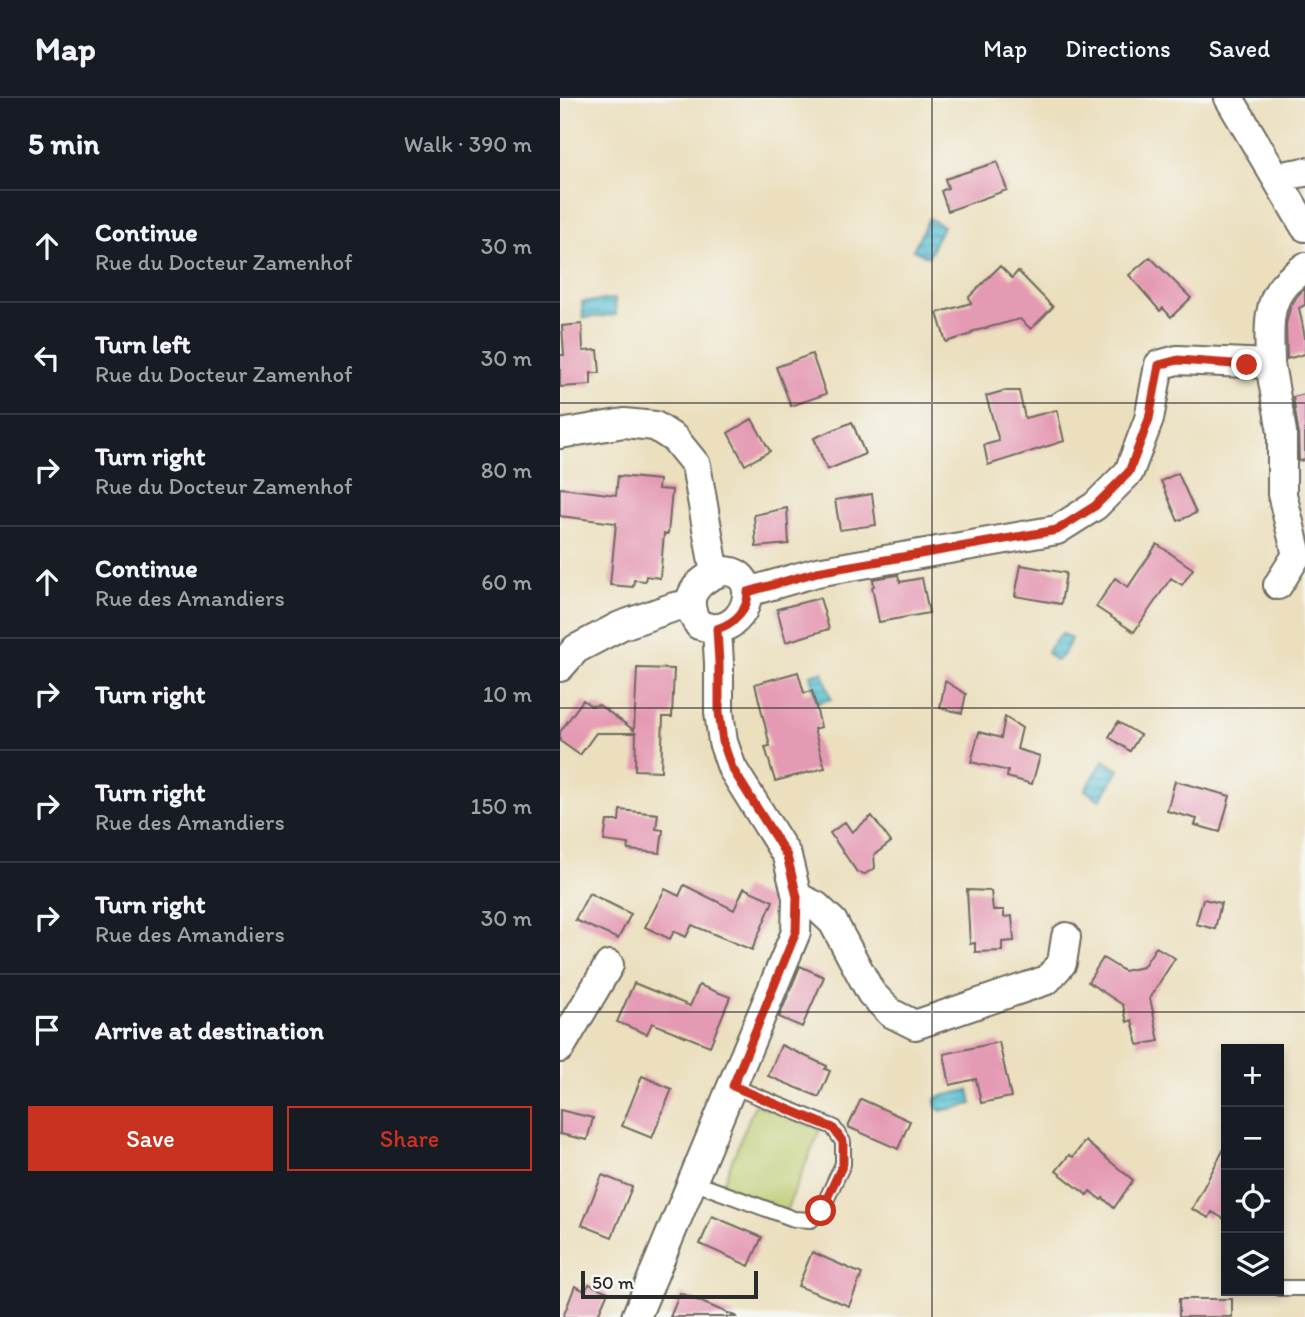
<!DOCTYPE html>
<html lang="en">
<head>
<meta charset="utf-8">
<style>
  body { margin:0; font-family:Itim,sans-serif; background:#20242c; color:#f1f3f6 }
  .controls { position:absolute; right:21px; bottom:21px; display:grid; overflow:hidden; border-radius:0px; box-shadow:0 4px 10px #0003 }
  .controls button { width:63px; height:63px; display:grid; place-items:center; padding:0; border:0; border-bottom:2px solid #363941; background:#171b24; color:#f1f3f6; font:35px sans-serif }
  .scale { position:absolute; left:21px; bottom:18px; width:177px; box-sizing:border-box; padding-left:7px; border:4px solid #2b2b2b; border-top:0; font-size:19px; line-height:24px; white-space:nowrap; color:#2b2b2b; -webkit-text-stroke:5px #f6f6f2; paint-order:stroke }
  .stop { position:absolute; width:21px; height:21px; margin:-16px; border:5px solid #c8321e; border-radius:50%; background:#fff }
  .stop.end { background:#c8321e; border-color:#fff; box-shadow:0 2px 7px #0008 }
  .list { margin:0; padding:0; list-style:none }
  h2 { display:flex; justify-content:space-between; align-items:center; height:91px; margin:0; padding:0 28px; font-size:30px }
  h2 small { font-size:23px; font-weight:400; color:#9ea1a6 }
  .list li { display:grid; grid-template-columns:46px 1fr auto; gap:21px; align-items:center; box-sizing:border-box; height:112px; padding:0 28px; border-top:2px solid #363941 }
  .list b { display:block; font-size:26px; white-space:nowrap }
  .list p { margin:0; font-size:23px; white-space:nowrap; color:#9ea1a6 }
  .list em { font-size:23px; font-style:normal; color:#9ea1a6 }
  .actions { display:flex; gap:14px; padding:21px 28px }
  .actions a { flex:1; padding:16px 0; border:2px solid #c8321e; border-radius:0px; text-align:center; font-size:24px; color:#c8321e }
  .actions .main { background:#c8321e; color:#fff }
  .icon { flex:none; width:38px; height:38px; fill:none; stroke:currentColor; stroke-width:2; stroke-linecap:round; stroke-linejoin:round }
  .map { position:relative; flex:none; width:745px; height:1219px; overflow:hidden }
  header { display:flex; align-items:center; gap:42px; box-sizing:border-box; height:98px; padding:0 35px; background:#171b24; border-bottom:2px solid #363941 }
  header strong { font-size:33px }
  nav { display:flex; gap:38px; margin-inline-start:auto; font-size:24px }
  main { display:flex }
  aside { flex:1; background:#171b24 }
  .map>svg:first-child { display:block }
  .green { fill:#baca6c; stroke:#727a4c; stroke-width:2 }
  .water { fill:url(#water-rules); stroke:#427680; stroke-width:2 }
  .building { fill:#e59ab4 }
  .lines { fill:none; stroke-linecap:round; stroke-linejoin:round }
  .service-casing { stroke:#6e6a5e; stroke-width:18 }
  .minor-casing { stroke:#6e6a5e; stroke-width:32 }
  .service { stroke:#fff; stroke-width:14 }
  .minor { stroke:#fff; stroke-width:28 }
  .route { stroke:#c8321e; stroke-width:9 }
  .grid { fill:none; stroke:#2b2b2b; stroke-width:2; stroke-opacity:0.55 }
</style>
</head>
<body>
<header>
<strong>Map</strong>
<nav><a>Map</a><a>Directions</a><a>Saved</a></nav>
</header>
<main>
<aside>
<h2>5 min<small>Walk · 390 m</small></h2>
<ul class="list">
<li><svg class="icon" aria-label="ahead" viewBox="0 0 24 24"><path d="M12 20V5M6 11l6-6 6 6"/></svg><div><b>Continue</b><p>Rue du Docteur Zamenhof</p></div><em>30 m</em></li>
<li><svg class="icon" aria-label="left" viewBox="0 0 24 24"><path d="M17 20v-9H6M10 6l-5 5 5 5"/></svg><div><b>Turn left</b><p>Rue du Docteur Zamenhof</p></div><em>30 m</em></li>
<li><svg class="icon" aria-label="right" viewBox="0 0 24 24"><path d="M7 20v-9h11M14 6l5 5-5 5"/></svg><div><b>Turn right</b><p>Rue du Docteur Zamenhof</p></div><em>80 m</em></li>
<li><svg class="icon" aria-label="ahead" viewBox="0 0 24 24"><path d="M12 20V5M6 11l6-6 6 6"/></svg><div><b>Continue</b><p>Rue des Amandiers</p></div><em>60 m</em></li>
<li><svg class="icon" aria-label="right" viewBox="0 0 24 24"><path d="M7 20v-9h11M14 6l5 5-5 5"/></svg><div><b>Turn right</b></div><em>10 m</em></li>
<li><svg class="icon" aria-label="right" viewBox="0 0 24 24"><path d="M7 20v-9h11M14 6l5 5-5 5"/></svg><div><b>Turn right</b><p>Rue des Amandiers</p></div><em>150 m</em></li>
<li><svg class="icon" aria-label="right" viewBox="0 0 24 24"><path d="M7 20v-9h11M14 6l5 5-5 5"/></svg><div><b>Turn right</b><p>Rue des Amandiers</p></div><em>30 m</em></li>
<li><svg class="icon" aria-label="arrive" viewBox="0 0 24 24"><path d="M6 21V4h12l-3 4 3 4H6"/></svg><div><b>Arrive at destination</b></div></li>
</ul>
<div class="actions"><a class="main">Save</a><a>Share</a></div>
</aside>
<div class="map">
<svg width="745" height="1219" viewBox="0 0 745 1219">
  <defs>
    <pattern id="water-rules" width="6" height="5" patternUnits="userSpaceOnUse" patternTransform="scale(1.75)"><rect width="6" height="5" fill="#58c1d4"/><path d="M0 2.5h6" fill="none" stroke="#499dac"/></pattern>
  </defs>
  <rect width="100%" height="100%" fill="#f6f6f2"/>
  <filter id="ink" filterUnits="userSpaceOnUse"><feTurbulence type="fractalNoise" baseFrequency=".0143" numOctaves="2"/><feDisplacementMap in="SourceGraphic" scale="14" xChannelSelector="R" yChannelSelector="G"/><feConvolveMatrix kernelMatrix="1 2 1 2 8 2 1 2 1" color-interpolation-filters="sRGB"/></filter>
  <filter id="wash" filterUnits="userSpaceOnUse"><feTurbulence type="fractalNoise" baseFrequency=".00686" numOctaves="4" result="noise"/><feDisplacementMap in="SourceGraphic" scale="28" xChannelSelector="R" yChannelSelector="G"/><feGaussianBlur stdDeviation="1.57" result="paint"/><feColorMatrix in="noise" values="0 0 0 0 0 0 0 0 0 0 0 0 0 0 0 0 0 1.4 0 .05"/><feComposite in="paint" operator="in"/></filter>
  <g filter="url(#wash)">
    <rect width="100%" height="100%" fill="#ebdfbe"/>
    <path class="green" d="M195,1006l65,26 -34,81 -64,-26z"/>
    <path class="water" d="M369,120l14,8 -15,31 -15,-7z
      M55,201l1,16 -33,3 -1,-16z
      M502,535l9,6 -7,15 -8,7 -9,-8 3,-6z
      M263,574l8,27 -14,4 -7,-28z
      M544,662l15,10 -19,30 -15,-10z
      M409,992l3,14 -31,7 -5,-4 -1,-6 3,-4z"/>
    <g id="blocks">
      <path class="building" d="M437,64l10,28 -59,21 -7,-20 7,-3 -3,-9z
        M590,159l41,41 -20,19 -8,-9 -3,3 -31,-36z
        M440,168l12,12 6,-7 35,36 -22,22 -11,-10 -49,13 1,2 -26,8 -9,-29 34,-10 -2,-6z
        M745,190v17l-6,3 6,29v17l-18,5 -1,-35 4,-16 7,-12z
        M22,226l1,27 15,-1 2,23h-9v12l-31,2v-32h4l-2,-29z
        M252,256l14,40 -35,12 -15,-39z
        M443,293h16l6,27 32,-8 7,31 -76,24 -4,-20 15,-4 -13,-45z
        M745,296v66l-6,1 -1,-32 -5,-32z
        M192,321l18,32 -25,14 -17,-32z
        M292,324l13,32 -38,16 -13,-32z
        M618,375l18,40 -18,8 -17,-40z
        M58,378l41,4 -1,9 14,1 -4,44h-4l-4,44 -14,-2 -1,5 -11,-1 -1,7 -23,-2 6,-62 -56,-7v-28l56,7z
        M312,396l4,31 -36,5 -5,-30z
        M227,410l2,36 -33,3 -2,-32z
        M597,446l36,25 -11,16 -11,-7 -37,54 -38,-25 19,-29 13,9z
        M461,467l45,8 -5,31 -46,-8z
        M338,477l2,7 22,-4 7,35 -50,9 -7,-35 2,-1 -1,-7z
        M260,500l9,31 -43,13 -9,-33z
        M77,570l37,1 -2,48h-9l-2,54 -26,-1 1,-37h-40l-16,22 -20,-14v-9l23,-32 8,6 8,-1 35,25z
        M238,574l6,21 8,-2 9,36 -7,2 11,39 -50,13 -10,-34 5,-1 -15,-62z
        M385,583l21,13 -4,19 -22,-5z
        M445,619l17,11 -5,21 23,7 -8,28 -25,-7 1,-6 -37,-9 8,-30 22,6z
        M558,624l22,13 -10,16 -21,-14z
        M615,683l55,15 -10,36 -25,-7 2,-6 -30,-8z
        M60,712l38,4 -2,15 7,1 -3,23 -32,-3 1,-6 -25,-3 3,-20h12z
        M312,718l19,26 -17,13 1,13 -10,6 -8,-2 -27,-39 15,-11 7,10z
        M124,787l50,25 10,-22 29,13 -21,49 -60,-25 -6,12 -12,-6 -4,8 -25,-12 20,-38 14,7z
        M407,792l24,1 2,19h11v7l8,-1 2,25 -12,1v9l-27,1v-9l-5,1z
        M29,795l42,21 -13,25 -43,-19z
        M643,801l18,4 -6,26 -19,-5z
        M596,849l19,11 -25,40 9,43 -21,4 -6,-25 -5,2 -4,-17 -35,-23 15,-24 21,13 19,-4z
        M240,868l24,11 -22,50 -23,-10z
        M74,885l56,23 9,-21 31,12 -20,49 -58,-23 -5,11 -30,-12z
        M439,944l12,55 -30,6 -5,-24 -26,6 -6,-31z
        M221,947l46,21 -2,3 5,2 -11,26 -51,-21z
        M82,978l30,13 -20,49 -30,-12z
        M301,1001l49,22 -12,28 -50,-22z
        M0,1012l33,8 -6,22 -27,-6z
        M525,1043l48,39 -19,28 -11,-10 -2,2 -11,-9 -3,4 -31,-24 13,-16 4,2z
        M666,1047v75l-14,-8 -3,6 -17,-9z
        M42,1077l30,12 -20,50 -30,-12z
        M152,1118l50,21 -13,29 -49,-22z
        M252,1154l50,22 -13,32 -51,-20z
        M29,1186l19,8 -11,25h-34l12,-31 10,5z
        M120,1195l57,24h-67z
        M619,1201h53v18h-53z"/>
    </g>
  </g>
  <g filter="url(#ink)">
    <use href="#blocks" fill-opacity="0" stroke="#6e6a5e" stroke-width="2"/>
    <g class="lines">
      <defs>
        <path id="service" d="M133,1084l101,37 17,1 10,-9 22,-47v-22l-10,-15 -101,-41
          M719,1190h26"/>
        <path id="minor" d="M669,0l76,129
          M716,79l29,-5
          M710,266c0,-25 -5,-59 14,-79 6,-7 14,-12 21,-18
          M0,336l64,-11 31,3 20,13 21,26 19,109
          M163,473c40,0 25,57 -7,57 -5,1 -12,-2 -17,-3 -19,-26 -3,-45 24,-54z
          M188,494l69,-20 240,-42 38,-24 34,-34 20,-53 10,-54 18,-5 93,4 12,68v62l15,61 -19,30
          M0,569l16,-18 44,-23 54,-19 17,-3
          M237,799l19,9 17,16 38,71 20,20 24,12 132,-45 15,-17 4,-26
          M0,950l49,-83
          M76,1219l160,-385 1,-35 -10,-41 -55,-88 -9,-26 -4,-30v-49l-2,-34"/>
      </defs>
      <use href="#service" class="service-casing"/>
      <use href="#minor" class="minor-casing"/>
      <use href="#service" class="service"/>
      <use href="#minor" class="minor"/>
    </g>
  </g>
  <g class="lines" filter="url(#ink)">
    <path class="route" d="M261,1113l22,-47v-22l-10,-14 -100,-42 63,-154 1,-35 -10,-41 -55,-88 -9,-26 -4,-30v-49l-2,-34c17,-6 31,-18 31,-37l69,-20 240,-42 38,-24 34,-34 20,-53 10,-54 19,-5 69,5"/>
  </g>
  <path class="grid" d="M372,0v1219M0,305h745M0,610h745M0,914h745"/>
</svg>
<div class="controls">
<button>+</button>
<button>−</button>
<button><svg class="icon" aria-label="locate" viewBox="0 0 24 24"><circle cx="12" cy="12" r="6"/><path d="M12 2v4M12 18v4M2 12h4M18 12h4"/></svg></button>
<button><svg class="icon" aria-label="layers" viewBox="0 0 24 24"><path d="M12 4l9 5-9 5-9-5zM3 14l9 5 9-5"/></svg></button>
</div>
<div class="scale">50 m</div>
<div class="stop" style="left:261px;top:1113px"></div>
<div class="stop end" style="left:687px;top:267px"></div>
</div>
</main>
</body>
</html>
